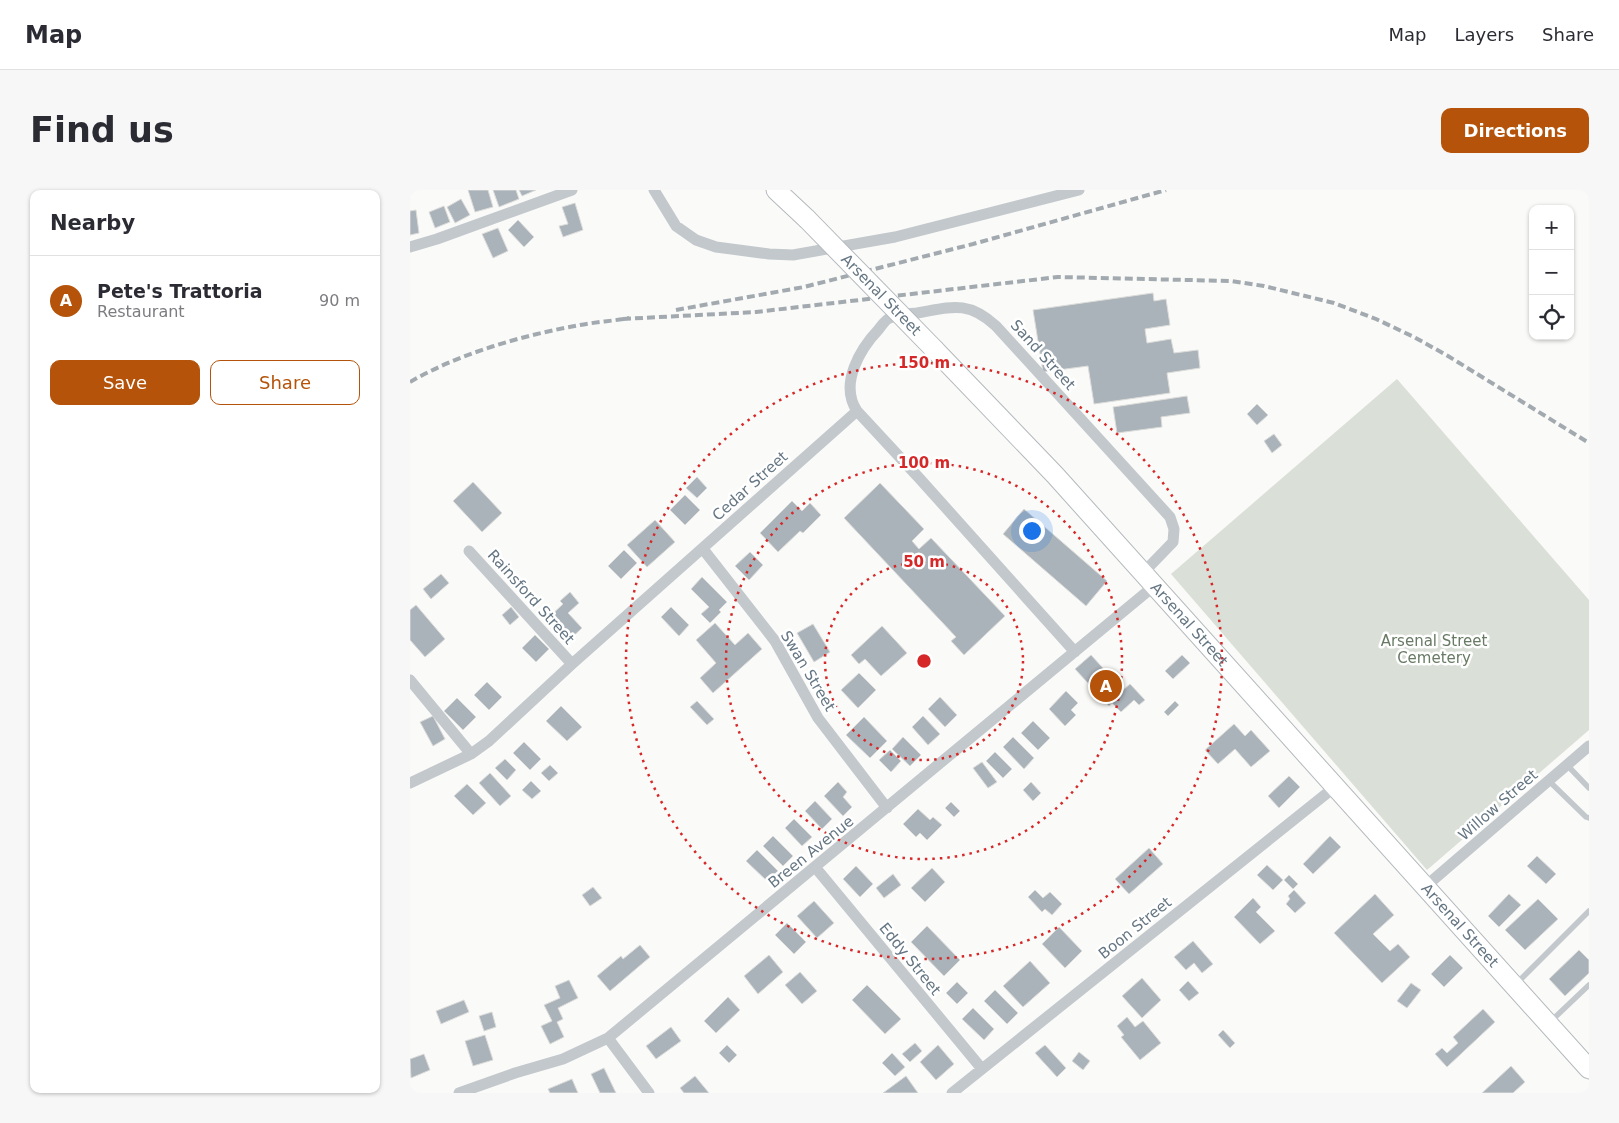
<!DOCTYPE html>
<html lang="en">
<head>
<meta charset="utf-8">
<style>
  body { margin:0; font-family:"DejaVu Sans",sans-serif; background:#f7f7f7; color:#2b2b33 }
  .controls { position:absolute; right:15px; top:15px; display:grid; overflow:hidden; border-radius:10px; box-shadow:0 1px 4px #0004 }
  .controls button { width:45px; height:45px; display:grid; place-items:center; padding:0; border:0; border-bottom:1px solid #e1e1e2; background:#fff; color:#2b2b33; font:25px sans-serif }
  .you { position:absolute; left:621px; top:340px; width:18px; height:18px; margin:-12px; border:4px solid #fff; border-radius:50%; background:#1a73e8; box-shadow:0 0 0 8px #1a73e833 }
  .badge { display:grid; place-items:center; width:32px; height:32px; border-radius:50%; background:#b45309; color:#fff; font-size:16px; font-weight:700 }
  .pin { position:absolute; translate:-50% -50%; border:2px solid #fff; box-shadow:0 1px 5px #0006 }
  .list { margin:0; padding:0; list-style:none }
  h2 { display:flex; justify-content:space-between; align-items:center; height:65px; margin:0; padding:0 20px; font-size:21px }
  h2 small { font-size:16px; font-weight:400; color:#7c7c81 }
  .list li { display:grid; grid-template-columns:32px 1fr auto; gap:15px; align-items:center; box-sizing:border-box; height:90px; padding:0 20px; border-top:1px solid #e1e1e2 }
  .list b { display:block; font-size:19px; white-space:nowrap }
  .list p { margin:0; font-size:16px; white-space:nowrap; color:#7c7c81 }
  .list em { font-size:16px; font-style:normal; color:#7c7c81 }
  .actions { display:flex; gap:10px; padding:15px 20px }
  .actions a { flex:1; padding:11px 0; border:1px solid #b45309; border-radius:10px; text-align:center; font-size:18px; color:#b45309 }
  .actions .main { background:#b45309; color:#fff }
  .icon { flex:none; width:28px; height:28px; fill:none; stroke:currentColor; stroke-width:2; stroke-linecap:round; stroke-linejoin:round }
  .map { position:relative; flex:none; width:1179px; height:903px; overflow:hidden; border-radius:10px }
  header { display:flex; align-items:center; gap:30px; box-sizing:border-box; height:70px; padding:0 25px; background:#fff; border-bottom:1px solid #e1e1e2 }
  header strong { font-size:24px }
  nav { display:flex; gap:28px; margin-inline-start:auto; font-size:18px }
  .intro { display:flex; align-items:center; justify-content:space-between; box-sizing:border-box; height:120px; padding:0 30px }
  h1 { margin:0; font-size:35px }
  .button { padding:12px 22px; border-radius:10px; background:#b45309; color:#fff; font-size:18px; font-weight:700 }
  main { display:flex; gap:30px; padding:0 30px }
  aside { flex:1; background:#fff; border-radius:10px; box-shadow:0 1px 4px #0004 }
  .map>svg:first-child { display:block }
  .green { fill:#dadfd7 }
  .building { fill:#aab3b9; stroke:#dcdcda }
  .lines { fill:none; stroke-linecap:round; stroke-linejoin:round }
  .trunk-casing { stroke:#b4b9bd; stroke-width:21 }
  .service { stroke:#c3c8cc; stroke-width:5.5 }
  .minor { stroke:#c3c8cc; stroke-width:11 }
  .trunk { stroke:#fff; stroke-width:19 }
  .rail { stroke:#a2aab0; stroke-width:4; stroke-dasharray:8 4; stroke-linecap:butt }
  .trunk-bridge-casing { stroke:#b4b9bd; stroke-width:21; stroke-linecap:butt }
  .trunk-bridge { stroke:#fff; stroke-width:19 }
  .ring { fill:none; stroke:#d62828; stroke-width:2.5; stroke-dasharray:2.5 5 }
  .labels { text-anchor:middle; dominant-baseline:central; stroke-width:5; stroke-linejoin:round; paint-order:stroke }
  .street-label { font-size:15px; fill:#657683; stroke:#fff }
  .park-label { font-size:15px; fill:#687a64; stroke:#fff }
  .centre { fill:#d62828; stroke:#fff; stroke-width:2.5 }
  .ring-label { font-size:15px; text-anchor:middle; font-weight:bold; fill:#d62828; stroke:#fff; stroke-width:5; stroke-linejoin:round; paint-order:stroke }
</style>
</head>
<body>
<header>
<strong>Map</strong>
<nav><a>Map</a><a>Layers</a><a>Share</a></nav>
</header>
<div class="intro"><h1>Find us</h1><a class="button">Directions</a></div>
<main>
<aside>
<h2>Nearby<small></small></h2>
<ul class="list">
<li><span class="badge">A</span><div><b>Pete's Trattoria</b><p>Restaurant</p></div><em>90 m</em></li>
</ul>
<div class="actions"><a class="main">Save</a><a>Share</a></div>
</aside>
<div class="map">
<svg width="1179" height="903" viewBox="0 0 1179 903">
  <rect width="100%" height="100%" fill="#fafaf8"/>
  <path class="green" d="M987,189l192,221v130l-162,140 -256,-296z"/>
  <path class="building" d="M58,0h20l5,17 -18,5z
    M83,0h23l3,9 -20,8z
    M109,0h17l-14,6z
    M51,9l9,16 -15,8 -8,-16z
    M165,13l8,27 -20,7 -4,-11 9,-2 -6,-17z
    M34,16l6,16 -15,6 -6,-16z
    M6,20l3,23 -9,2v-24z
    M108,30l16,17 -10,10 -16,-17z
    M88,38l10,23 -15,7 -11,-24z
    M743,103l1,8 12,-2 4,26 -25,4 2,14 24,-4 3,14 24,-3 2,18 -33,5 3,20 -76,11 -6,-38 -45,6 -10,-62z
    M777,206l3,17 -29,4 1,10 -45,6 -4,-26z
    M847,214l11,11 -11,10 -10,-11z
    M864,244l8,11 -10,8 -8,-12z
    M287,287l10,11 -10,10 -11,-10z
    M63,292l29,31 -20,19 -29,-31z
    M470,293l44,46 -12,12 7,8 12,-11 74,78 -41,39 -13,-14 5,-4 -112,-119z
    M275,305l15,15 -15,15 -15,-15z
    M382,311l10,10 8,-8 11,12 -18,18 -3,-2 -22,21 -18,-19z
    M614,319l83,72 -21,25 -83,-72z
    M245,330l20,22 -28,25 -20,-22z
    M214,360l13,13 -16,16 -13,-13z
    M340,362l13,13 -14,15 -14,-14z
    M31,384l8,9 -18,16 -8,-10z
    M292,387l25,25 -8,8 2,2 -11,11 -9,-9 8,-7 -18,-18z
    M160,402l9,11 -11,10 14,15 -15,14 -21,-22 17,-16 -3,-3z
    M6,415l29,34 -20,18 -15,-17v-30z
    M101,417l8,10 -9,8 -8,-10z
    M261,417l18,18 -10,11 -18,-19z
    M305,433l20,22 13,-12 14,16 -49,44 -13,-15 16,-15 -20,-23z
    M403,434l17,28 -16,10 -17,-29z
    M472,436l25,27 -26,23 -16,-17 -6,5 -8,-9z
    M125,445l14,14 -13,13 -14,-14z
    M681,465l32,35 7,-6 15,16 -6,5 -5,-5 -13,12 -9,-9 -3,3 -34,-37z
    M772,465l8,8 -17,16 -8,-8z
    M449,483l17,17 -18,18 -17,-18z
    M77,492l15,15 -13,13 -15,-15z
    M656,501l12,12 -7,7 5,5 -11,11 -16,-17z
    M530,507l17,18 -12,12 -17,-18z
    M47,508l19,19 -13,13 -19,-19z
    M287,511l17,18 -7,6 -17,-18z
    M765,511l4,4 -11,11 -4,-4z
    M151,516l21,21 -15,14 -21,-20z
    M23,526l12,23 -12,7 -13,-24z
    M513,526l17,18 -12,11 -16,-18z
    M454,527l23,24 -17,17 -24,-23z
    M623,531l17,17 -12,12 -17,-17z
    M824,534l11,12 6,-6 19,21 -19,16 -16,-18 -17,15 -13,-14z
    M493,547l18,18 -11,11 -18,-17z
    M603,547l21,21 -10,11 -21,-22z
    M114,552l17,17 -11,11 -17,-17z
    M480,560l11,11 -10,11 -12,-12z
    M585,562l17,17 -9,9 -17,-17z
    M95,569l11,11 -9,10 -12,-12z
    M572,572l15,20 -9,6 -15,-20z
    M140,575l8,8 -9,8 -8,-8z
    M80,583l21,23 -11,10 -21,-23z
    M879,586l11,11 -21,21 -11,-12z
    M121,591l10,10 -9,8 -10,-9z
    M428,592l9,10 -4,5 9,10 -9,9 -19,-20z
    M621,592l10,11 -8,8 -10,-11z
    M57,594l19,19 -13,12 -19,-19z
    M405,611l17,18 -10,10 -17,-18z
    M541,612l9,9 -6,6 -9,-9z
    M508,619l12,11 3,-3 9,8 -15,15 -7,-7 -4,4 -13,-13z
    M384,629l18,18 -10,9 -17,-18z
    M363,646l20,20 -10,10 -20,-20z
    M920,646l11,11 -28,27 -10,-10z
    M739,658l14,16 -34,30 -14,-15z
    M347,660l21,21 -11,10 -21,-20z
    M1127,666l19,18 -10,10 -19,-18z
    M857,675l16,15 -10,10 -16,-15z
    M446,676l17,18 -13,13 -17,-18z
    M522,678l13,14 -20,20 -14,-14z
    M483,684l8,11 -17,13 -8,-10z
    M879,685l9,9 -5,5 -9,-9z
    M183,697l9,11 -12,8 -8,-11z
    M625,700l8,8 7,-6 12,12 -10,11 -7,-6 -3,3 -14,-15z
    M884,700l12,13 -11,10 -9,-9 4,-5 -2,-3z
    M965,704l19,21 -21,19 17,17 8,-7 12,13 -28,26 -48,-50z
    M1099,704l12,11 -22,22 -11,-11z
    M843,708l8,9 -5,5 19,19 -15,13 -26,-27z
    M1128,709l20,20 -33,31 -20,-20z
    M404,711l20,22 -17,15 -20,-22z
    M377,733l19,19 -12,12 -19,-19z
    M517,736l33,34 -16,16 -33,-34z
    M649,737l23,24 -17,17 -23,-24z
    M783,751l20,23 -11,9 -8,-10 -8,7 -12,-13z
    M230,755l10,12 -40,34 -13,-15 24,-20 2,3z
    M1169,760l10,10v13l-24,23 -16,-17z
    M359,765l14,17 -25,22 -14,-18z
    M1040,765l13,13 -19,19 -13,-13z
    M620,771l20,22 -27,24 -20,-21z
    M390,782l17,19 -15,13 -17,-19z
    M732,788l19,22 -19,18 -20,-22z
    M159,790l9,18 -20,10 5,11 -6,3 7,15 -14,7 -9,-18 11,-5 -8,-16 16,-7 -5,-12z
    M778,791l11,12 -10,8 -10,-11z
    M547,792l11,11 -11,11 -11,-11z
    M1001,793l10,7 -14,18 -10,-7z
    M457,795l34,34 -16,15 -33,-34z
    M585,800l23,23 -11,11 -23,-23z
    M318,807l12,13 -24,23 -12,-12z
    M54,810l5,12 -28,12 -5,-13z
    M563,818l21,21 -10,11 -22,-21z
    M1073,819l12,13 -48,45 -12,-13 7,-6 5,5 11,-10 -5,-6z
    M82,822l4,15 -12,4 -5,-15z
    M717,827l8,10 8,-6 18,22 -21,17 -19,-23 3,-2 -7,-9z
    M261,837l10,14 -25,18 -10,-13z
    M813,840l12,13 -5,5 -12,-13z
    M75,845l8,25 -20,6 -8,-25z
    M505,853l7,8 -12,11 -8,-8z
    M317,855l10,10 -8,8 -10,-10z
    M528,855l16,19 -18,16 -16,-18z
    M635,855l21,23 -9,9 -22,-24z
    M669,862l11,9 -7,9 -11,-9z
    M482,863l13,14 -10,9 -13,-13z
    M14,864l6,16 -19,8 -1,-19z
    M1101,876l14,16 -12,11h-31z
    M194,878l12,25h-16l-9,-19z
    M285,886l14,17h-25l-4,-5z
    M496,886l12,17h-35z
    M162,889l6,14h-28l-2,-4z"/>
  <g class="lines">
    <defs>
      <g id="trunk">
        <path d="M366,0l31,29"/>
        <path id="s1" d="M525,160l120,125 534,594"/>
      </g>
    </defs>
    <use href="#trunk" class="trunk-casing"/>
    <path class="service" d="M1157,575l22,23
      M1139,591l37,36 3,1
      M1106,794l73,-73
      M1140,832l39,-37"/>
    <path class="minor" d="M244,0l22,36 20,14 20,7 53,7 24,1 102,-18 184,-47
      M0,57l27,-8 135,-49
      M293,359l72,92 43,77 69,90
      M59,361l103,113
      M665,462l-155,-173 -63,-68c-18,-27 3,-62 22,-82 3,-4 7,-10 11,-11 7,-4 19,-4 27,-5 34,-6 51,-13 79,13l174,191 4,12 -1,13 -30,31
      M0,490l61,74
      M0,593l61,-29 18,-13 83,-77 285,-253
      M405,677l167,202
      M1016,696l163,-140
      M198,848l41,55
      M49,903l56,-20 48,-14 45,-21 546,-452
      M542,903l384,-307"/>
    <use href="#trunk" class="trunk"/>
    <path class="rail" d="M266,120l128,-23 169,-43 193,-54
      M213,129l133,-7 302,-35 173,4 33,5 70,17 42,16 38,18 34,19 141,87
      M0,192c50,-29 114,-47 170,-57 16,-3 33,-4 49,-7"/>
    <defs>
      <g id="trunk-bridge">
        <path id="s2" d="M397,29l128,131"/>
      </g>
    </defs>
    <use href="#trunk-bridge" class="trunk-bridge-casing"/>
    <use href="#trunk-bridge" class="trunk-bridge"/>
  </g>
  <g class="ring">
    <circle cx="514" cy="471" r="99"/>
    <circle cx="514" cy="471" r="198"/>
    <circle cx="514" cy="471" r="298"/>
  </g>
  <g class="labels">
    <g class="street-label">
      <text stroke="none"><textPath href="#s2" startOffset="106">Arsenal Street</textPath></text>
      <text transform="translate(633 165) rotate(48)">Sand Street</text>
      <text transform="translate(340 296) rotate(-42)">Cedar Street</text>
      <text transform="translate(121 407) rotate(48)">Rainsford Street</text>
      <text stroke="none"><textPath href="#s1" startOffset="374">Arsenal Street</textPath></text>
      <text transform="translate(398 481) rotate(59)">Swan Street</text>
      <text transform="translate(1088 615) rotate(-41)">Willow Street</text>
      <text transform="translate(401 662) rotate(-39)">Breen Avenue</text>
      <text stroke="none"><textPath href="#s1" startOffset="779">Arsenal Street</textPath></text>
      <text transform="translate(725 738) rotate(-39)">Boon Street</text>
      <text transform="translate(500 769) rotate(51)">Eddy Street</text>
    </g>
    <g class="park-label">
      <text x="1024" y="451">Arsenal Street<tspan x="1024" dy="17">Cemetery</tspan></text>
    </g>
  </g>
  <circle cx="514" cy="471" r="8" class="centre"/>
  <g class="ring-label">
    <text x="514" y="178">150 m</text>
    <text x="514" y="278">100 m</text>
    <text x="514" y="377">50 m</text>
  </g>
</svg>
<div class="controls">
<button>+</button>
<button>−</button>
<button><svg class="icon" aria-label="locate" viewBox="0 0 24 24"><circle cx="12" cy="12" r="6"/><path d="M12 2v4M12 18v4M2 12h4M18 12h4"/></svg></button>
</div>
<div class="you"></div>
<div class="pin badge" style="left:696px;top:496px">A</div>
</div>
</main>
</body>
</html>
